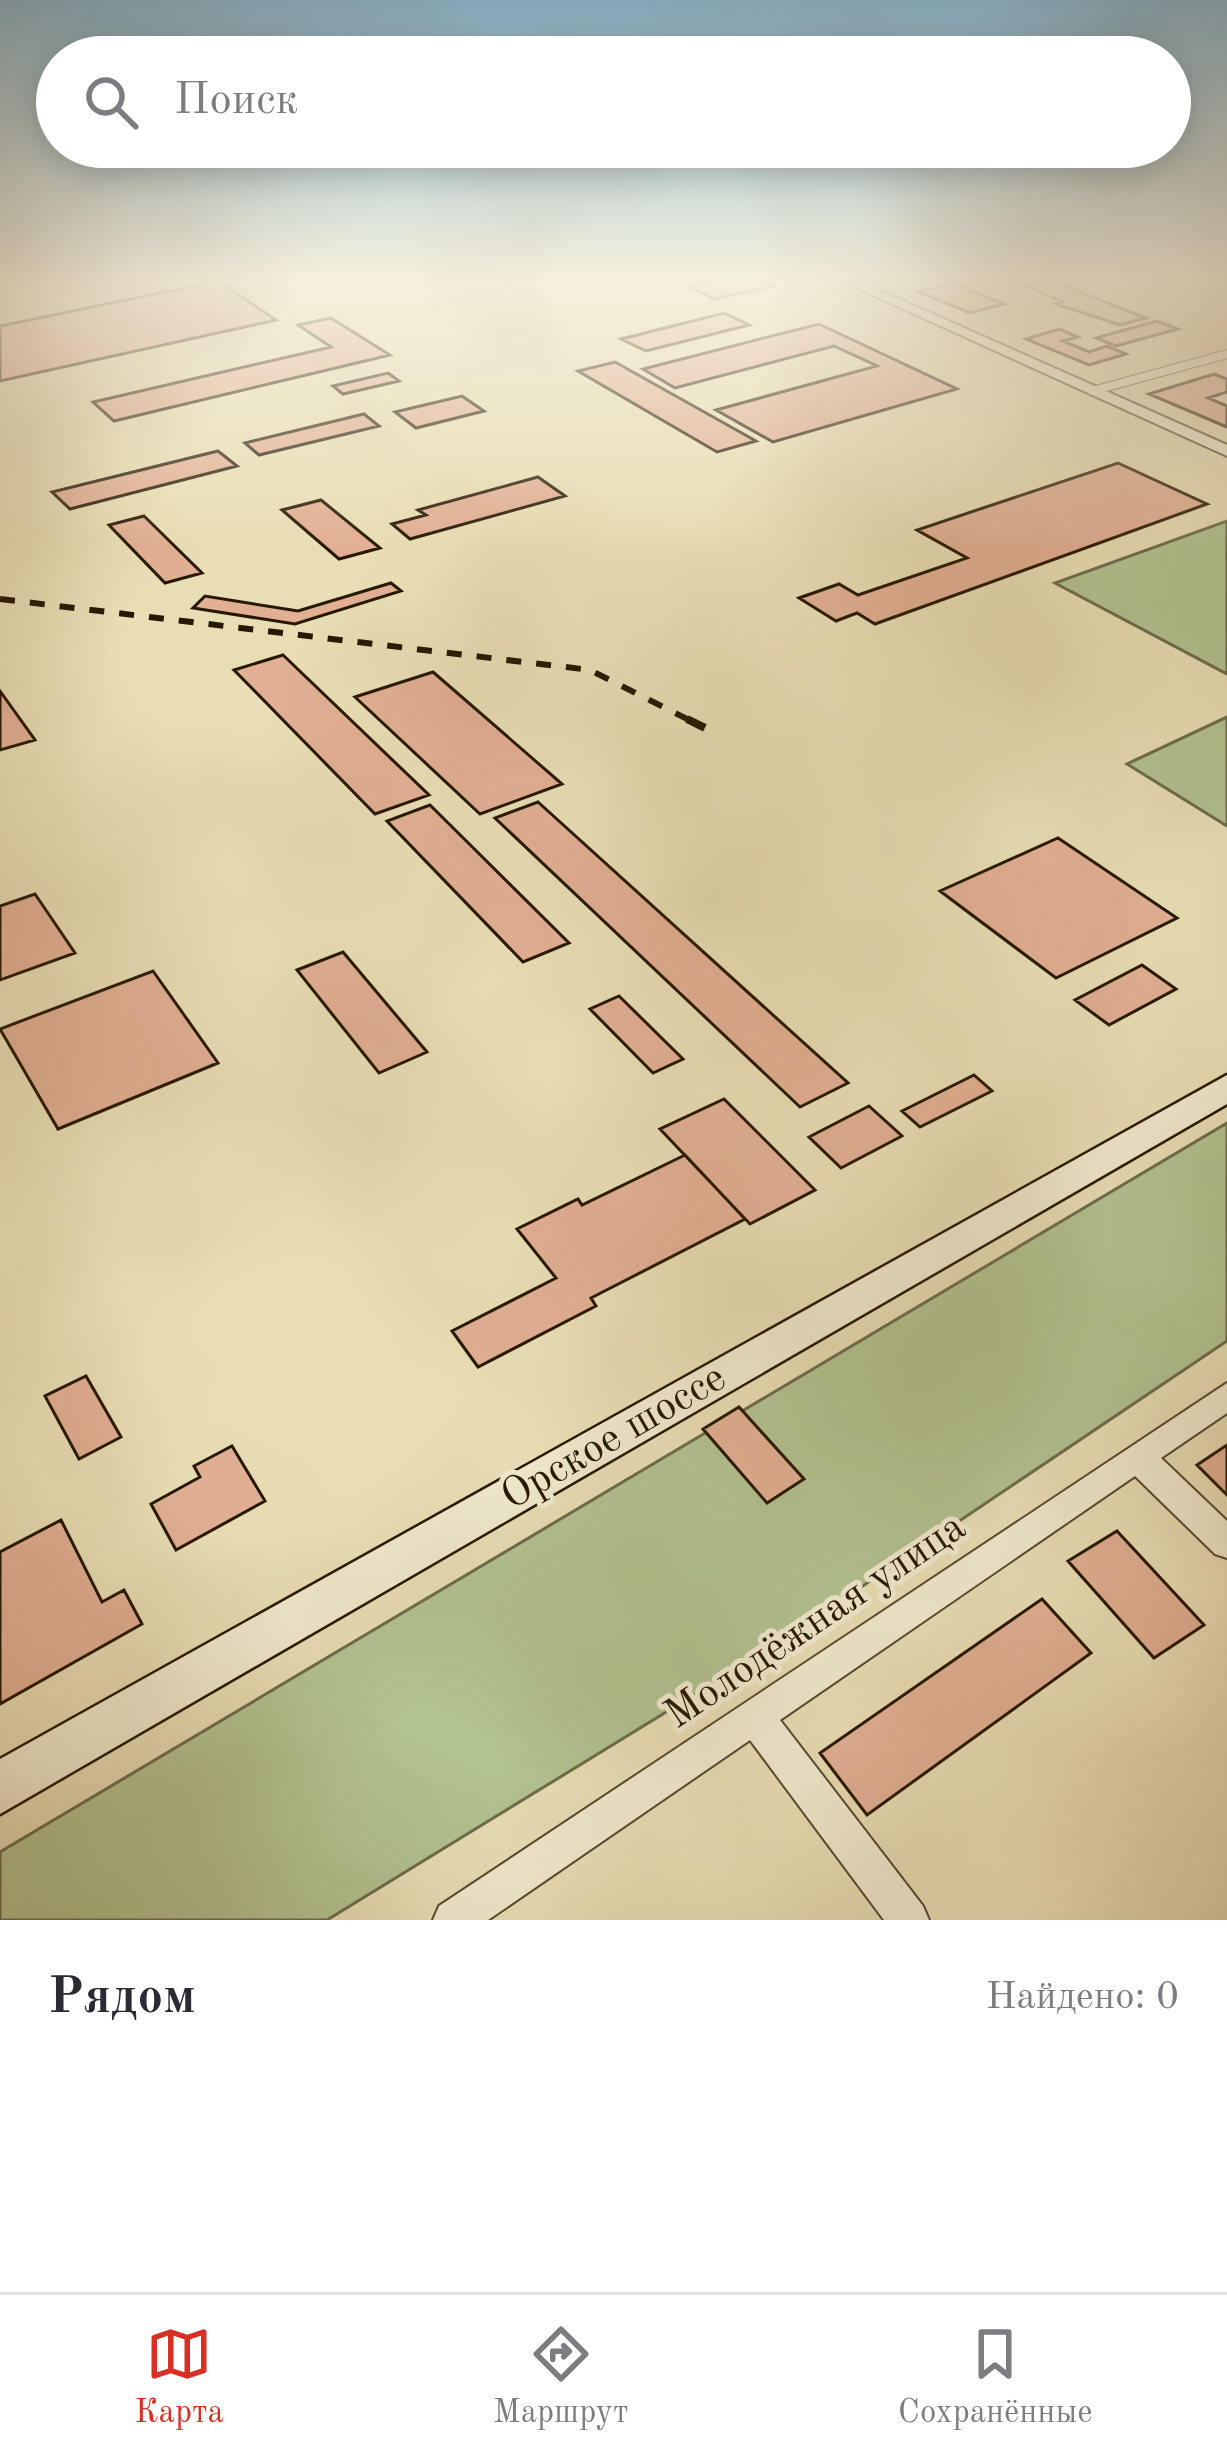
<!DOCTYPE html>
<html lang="ru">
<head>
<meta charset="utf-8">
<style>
  body { margin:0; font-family:"Old Standard TT",serif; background:#f7f7f7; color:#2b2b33 }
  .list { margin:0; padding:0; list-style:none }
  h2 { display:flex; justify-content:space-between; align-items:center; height:156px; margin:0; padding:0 48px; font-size:51px }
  h2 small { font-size:39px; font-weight:400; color:#7c7c81 }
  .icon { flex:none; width:66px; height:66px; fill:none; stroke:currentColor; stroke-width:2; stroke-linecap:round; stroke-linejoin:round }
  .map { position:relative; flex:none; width:1227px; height:1920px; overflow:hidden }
  .search { position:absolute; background:#fff; box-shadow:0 6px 30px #0003; left:36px; right:36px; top:36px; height:132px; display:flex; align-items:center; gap:30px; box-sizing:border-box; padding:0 42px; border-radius:66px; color:#7c7c81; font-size:45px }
  .sheet { height:372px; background:#fff }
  nav { display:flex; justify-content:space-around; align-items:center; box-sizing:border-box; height:168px; border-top:3px solid #e1e1e2; background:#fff; font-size:33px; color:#7c7c81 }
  nav a { display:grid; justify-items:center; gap:6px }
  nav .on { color:#d93025 }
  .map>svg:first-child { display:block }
  .green { fill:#b2c290; stroke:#6c6d4a; stroke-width:3 }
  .building { fill:#e1af93; stroke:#271803; stroke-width:3 }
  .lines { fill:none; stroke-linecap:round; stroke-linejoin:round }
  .lane-casing { stroke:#57492f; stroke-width:10 }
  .street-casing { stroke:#57492f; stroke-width:4 }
  .secondary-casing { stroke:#271803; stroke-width:5 }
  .lane { stroke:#f0e9ce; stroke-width:8 }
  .street { fill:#f0e9ce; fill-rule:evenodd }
  .secondary { fill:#f0e9ce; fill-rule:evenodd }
  .rail-far2 { stroke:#271803; stroke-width:4.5; stroke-dasharray:12 12; stroke-linecap:butt }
  .rail-far1 { stroke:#271803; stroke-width:6; stroke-dasharray:15 15; stroke-linecap:butt }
  .rail { stroke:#271803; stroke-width:8; stroke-dasharray:20 20; stroke-linecap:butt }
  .labels { text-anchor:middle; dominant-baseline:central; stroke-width:10; stroke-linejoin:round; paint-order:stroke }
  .near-street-label { font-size:42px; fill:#271803; stroke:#f0e9ce }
</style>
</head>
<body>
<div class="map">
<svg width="1227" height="1920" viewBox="0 0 1227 1920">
  <rect width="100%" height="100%" fill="#e8ddb4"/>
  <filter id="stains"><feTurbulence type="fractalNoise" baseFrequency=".00167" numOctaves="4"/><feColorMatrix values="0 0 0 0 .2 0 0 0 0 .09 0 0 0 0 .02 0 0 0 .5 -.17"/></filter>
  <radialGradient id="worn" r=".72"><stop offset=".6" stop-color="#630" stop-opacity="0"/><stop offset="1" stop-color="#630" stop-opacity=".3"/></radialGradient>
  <path class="green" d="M1227,521v153l-172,-91z
    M1227,717v109l-100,-62z
    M1227,1123v218l-458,308 -442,271h-327v-68z"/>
  <path class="building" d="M757,278l15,8 -58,13 -23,-12 33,-9z
    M218,281l58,39 -276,61v-55z
    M1052,281l94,37 -26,7 -64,-21 7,-2 -36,-15z
    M953,283l51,21 -34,9 -51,-21z
    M724,313l25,12 -103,26 -25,-12z
    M331,318l59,37 -276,66 -21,-19 238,-55 -33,-22z
    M1157,321l21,8 -62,17 -20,-8z
    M819,324l138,65 -184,53 -57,-32 161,-44 -43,-20 -159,42 -32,-19z
    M1059,329l19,8 -15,4 26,11 18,-6 19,8 -37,11 -63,-26z
    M615,362l141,79 -39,11 -139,-81z
    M388,373l11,8 -56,13 -10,-8z
    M1214,374l13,5v13l-19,6 19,8v21l-78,-33z
    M462,396l22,15 -68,17 -21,-16z
    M364,414l15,12 -120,29 -14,-12z
    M218,451l19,15 -167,43 -18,-17z
    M1118,463l89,41 -332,120 -18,-11 -21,8 -37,-23 40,-14 19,11 109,-37 -50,-28z
    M538,477l27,19 -155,43 -18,-15 34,-9 -8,-5z
    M321,500l59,48 -41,11 -57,-49z
    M144,516l58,57 -37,10 -56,-58z
    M391,583l10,8 -106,33 -102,-16 12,-12 93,15z
    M283,655l146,140 -54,19 -141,-144z
    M433,672l129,112 -82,30 -125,-117z
    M0,691l35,49 -35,10z
    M538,802l310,281 -48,24 -305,-289z
    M430,805l139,138 -46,19 -136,-141z
    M1058,838l119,80 -121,60 -116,-87z
    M35,894l40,59 -75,27v-74z
    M343,952l84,100 -48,21 -82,-103z
    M1142,965l34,24 -67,36 -34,-25z
    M153,971l65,92 -160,66 -58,-100z
    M619,996l64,63 -30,14 -63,-64z
    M974,1075l18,16 -72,36 -18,-16z
    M724,1099l91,91 -65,34 -90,-95z
    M869,1106l33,30 -61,32 -32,-31z
    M685,1155l60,64 -154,79 5,8 -118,61 -26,-36 104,-53 -39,-49 61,-30 4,6z
    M86,1376l35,61 -42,22 -34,-63z
    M739,1407l65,72 -37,24 -64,-74z
    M1227,1445v50l-30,-30z
    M232,1446l33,55 -89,49 -25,-46 49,-27 -6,-11z
    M61,1520l41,82 22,-12 18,34 -142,80v-152z
    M1117,1531l87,94 -50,33 -86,-97z
    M1042,1599l49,54 -224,162 -47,-62z"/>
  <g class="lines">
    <defs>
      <path id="lane" d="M1138,282l14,-4
        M1092,391l135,-37"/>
      <path id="street" d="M835,278h17l375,167v11z
        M1227,1383v30l-66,45 66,63v37l-12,-4 -80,-78 -355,244 143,186 6,14h-45l-134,-180 -262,180h-55l6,-14z"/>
      <path id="secondary" d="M1227,1075v29l-1227,710v-55z"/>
    </defs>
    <use href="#lane" class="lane-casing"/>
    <use href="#street" class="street-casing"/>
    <use href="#secondary" class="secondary-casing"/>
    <use href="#lane" class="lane"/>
    <use href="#street" class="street"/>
    <use href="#secondary" class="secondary"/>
    <path class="rail-far2" d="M0,279l5,-1"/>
    <path class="rail-far1" d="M0,599l590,71 103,52"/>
    <path class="rail" d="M687,719l34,17"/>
  </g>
  <linearGradient id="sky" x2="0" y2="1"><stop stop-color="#87b7d2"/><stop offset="0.51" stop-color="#f5f0dd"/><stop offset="1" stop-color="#f5f0dd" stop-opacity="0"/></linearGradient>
  <rect width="1227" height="547" fill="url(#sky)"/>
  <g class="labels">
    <g class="near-street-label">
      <text transform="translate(614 1438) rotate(-30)">Орское шоссе</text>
      <text transform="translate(816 1622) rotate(-34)">Молодёжная улица</text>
    </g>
  </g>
  <rect width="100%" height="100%" filter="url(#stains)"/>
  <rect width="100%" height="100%" fill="url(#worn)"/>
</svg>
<div class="search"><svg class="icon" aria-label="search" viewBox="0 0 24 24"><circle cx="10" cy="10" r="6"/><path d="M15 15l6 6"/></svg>Поиск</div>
</div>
<section class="sheet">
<h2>Рядом<small>Найдено: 0</small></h2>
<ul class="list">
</ul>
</section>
<nav>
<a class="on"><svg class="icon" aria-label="map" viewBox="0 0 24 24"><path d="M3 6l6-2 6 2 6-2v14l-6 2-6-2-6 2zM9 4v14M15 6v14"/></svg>Карта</a>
<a><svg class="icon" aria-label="directions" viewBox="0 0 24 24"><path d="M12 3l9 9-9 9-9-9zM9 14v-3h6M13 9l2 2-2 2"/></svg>Маршрут</a>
<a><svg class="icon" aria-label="saved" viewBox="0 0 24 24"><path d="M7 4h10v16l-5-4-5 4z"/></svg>Сохранённые</a>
</nav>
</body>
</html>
